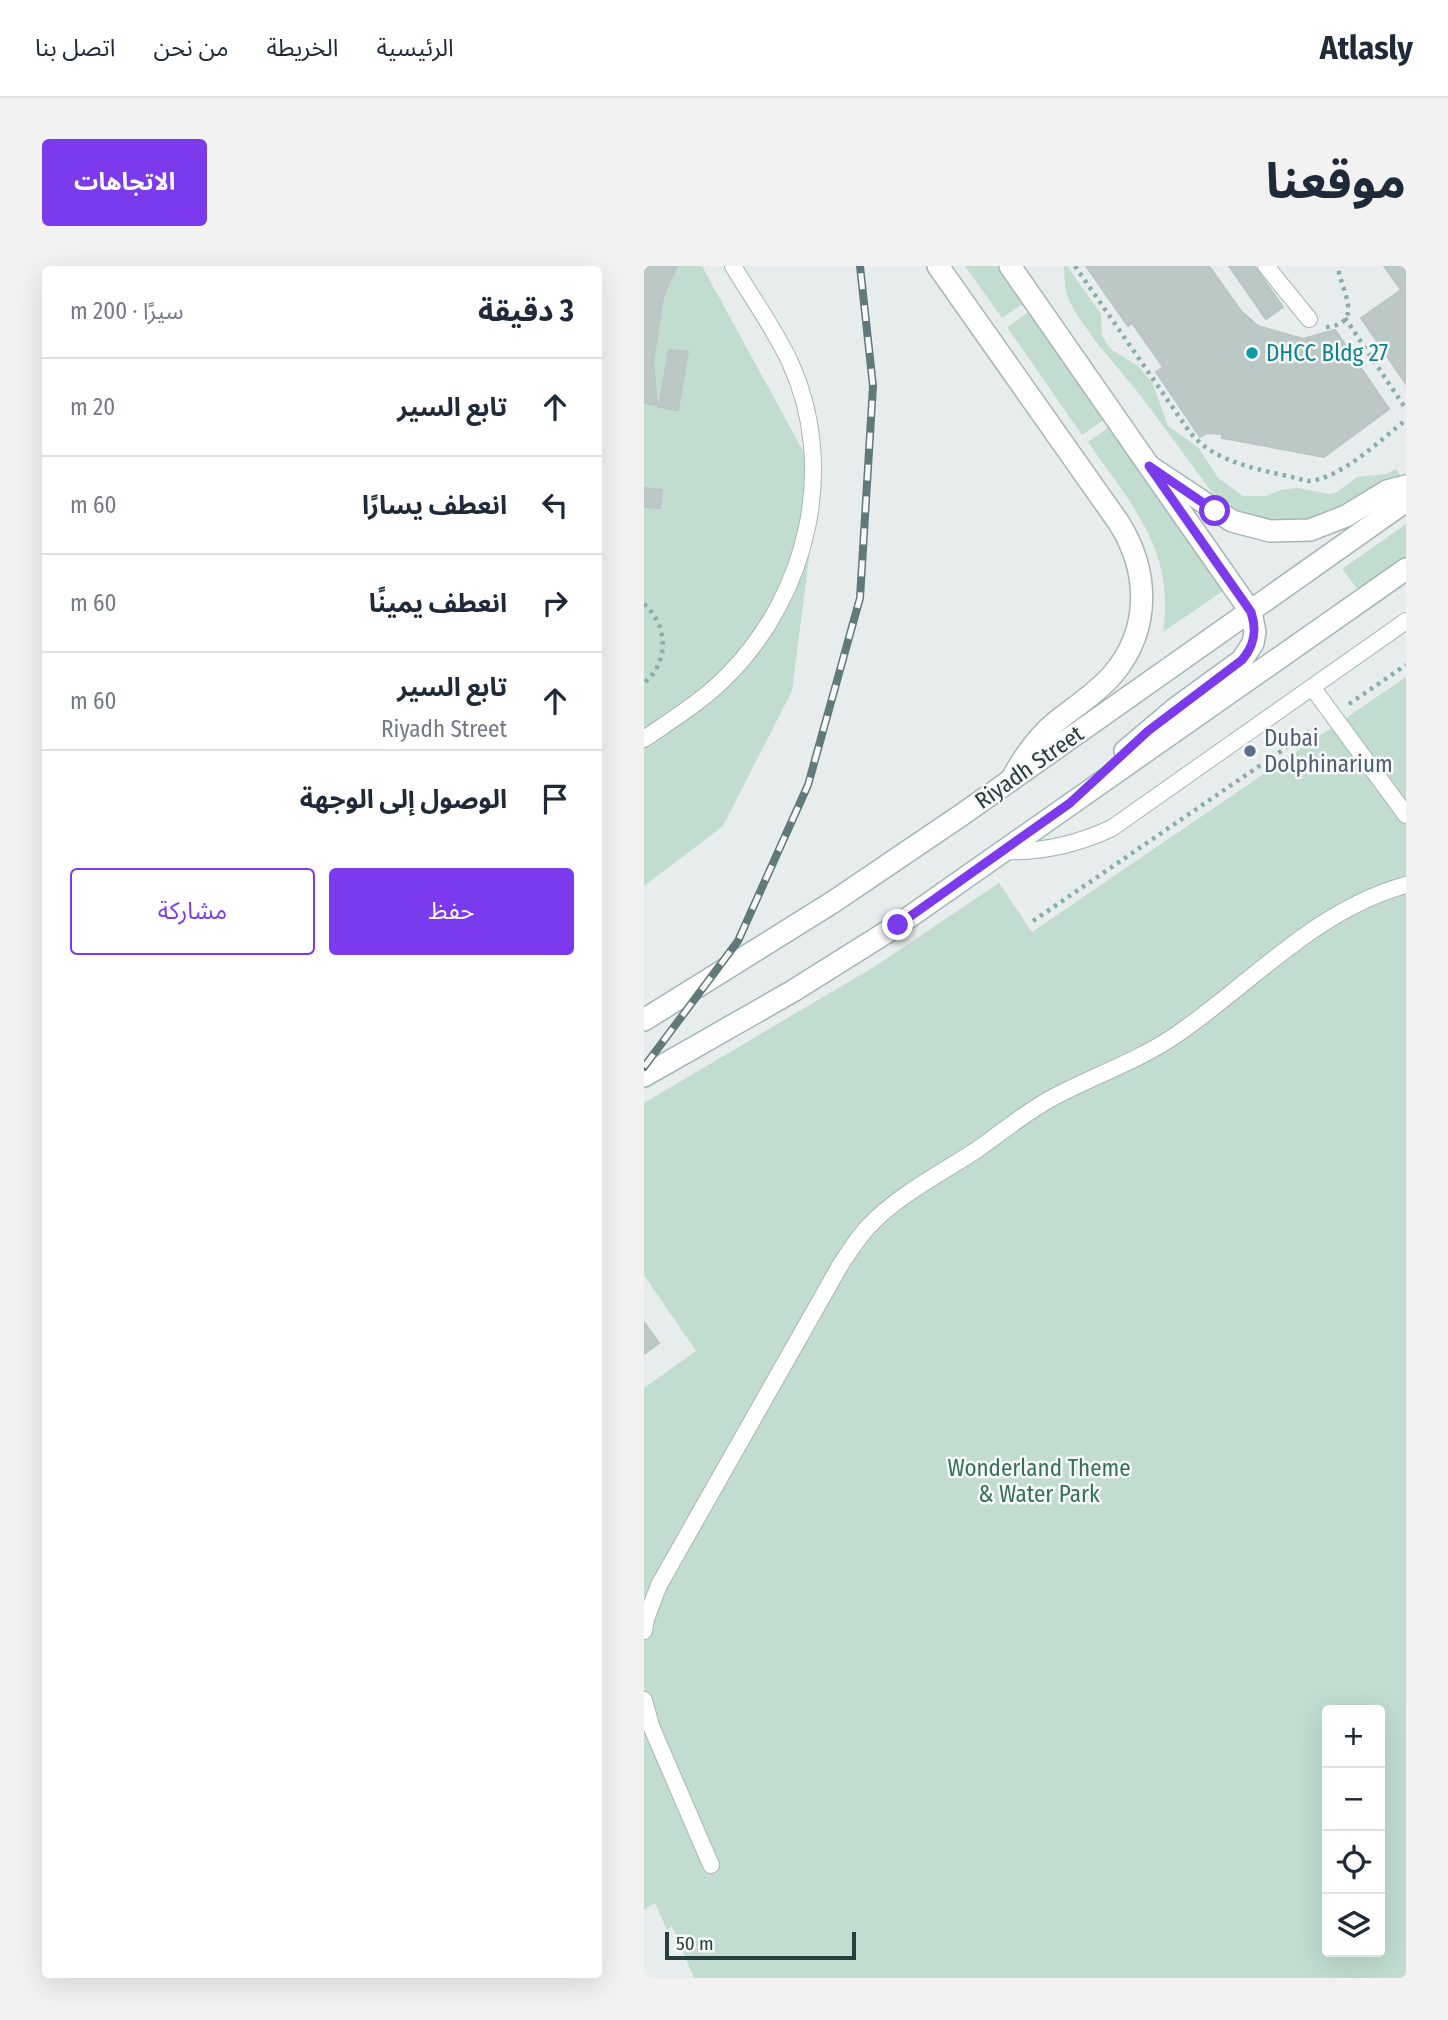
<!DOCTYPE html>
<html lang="ar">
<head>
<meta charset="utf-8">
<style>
  body { margin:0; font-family:"Fira Sans Condensed","Noto Sans Arabic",sans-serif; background:#f2f2f3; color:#1f2937; direction:rtl }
  .controls { position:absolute; right:21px; bottom:21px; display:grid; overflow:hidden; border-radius:7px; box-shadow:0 7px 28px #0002 }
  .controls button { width:63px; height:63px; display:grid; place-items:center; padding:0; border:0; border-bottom:2px solid #e0e1e3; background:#fff; color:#1f2937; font:35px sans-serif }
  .scale { position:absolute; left:21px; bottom:18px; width:191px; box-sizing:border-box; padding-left:7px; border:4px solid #273e3e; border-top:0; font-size:19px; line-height:24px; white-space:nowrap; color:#273e3e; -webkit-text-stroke:5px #f7faf9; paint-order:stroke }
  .stop { position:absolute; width:21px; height:21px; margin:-16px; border:5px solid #7c3aed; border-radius:50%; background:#fff }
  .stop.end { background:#7c3aed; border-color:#fff; box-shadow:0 2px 7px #0008 }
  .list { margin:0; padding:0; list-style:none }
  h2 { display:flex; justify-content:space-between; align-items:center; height:91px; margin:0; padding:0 28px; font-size:30px }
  h2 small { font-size:23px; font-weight:400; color:#747a83 }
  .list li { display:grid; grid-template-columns:46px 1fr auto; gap:21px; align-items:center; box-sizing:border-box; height:98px; padding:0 28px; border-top:2px solid #e0e1e3 }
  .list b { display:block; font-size:26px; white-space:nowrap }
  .list p { margin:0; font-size:23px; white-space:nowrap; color:#747a83 }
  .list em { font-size:23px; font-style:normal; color:#747a83 }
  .actions { display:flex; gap:14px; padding:21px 28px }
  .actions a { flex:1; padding:16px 0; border:2px solid #7c3aed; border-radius:7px; text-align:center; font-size:24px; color:#7c3aed }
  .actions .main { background:#7c3aed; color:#fff }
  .icon { flex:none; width:38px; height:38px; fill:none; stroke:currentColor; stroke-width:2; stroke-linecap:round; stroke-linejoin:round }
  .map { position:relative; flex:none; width:762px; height:1712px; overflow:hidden; direction:ltr; border-radius:7px }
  header { display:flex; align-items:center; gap:42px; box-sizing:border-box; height:98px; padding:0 35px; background:#fff; border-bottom:2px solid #e0e1e3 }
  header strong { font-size:33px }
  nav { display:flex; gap:38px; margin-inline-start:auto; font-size:24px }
  .intro { display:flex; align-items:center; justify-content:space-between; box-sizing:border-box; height:168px; padding:0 42px }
  h1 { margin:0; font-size:49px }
  .button { padding:18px 32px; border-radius:7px; background:#7c3aed; color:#fff; font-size:24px; font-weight:700 }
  main { display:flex; gap:42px; padding:0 42px }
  aside { flex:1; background:#fff; border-radius:7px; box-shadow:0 7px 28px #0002 }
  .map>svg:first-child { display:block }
  .green { fill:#c2dcd0; fill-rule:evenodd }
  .building { fill:#bcc8c6; stroke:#b9c6c5; stroke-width:2 }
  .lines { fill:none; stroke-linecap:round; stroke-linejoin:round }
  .service-casing { stroke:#a9b5b4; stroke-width:18 }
  .tertiary-casing { stroke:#a9b5b4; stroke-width:24 }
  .secondary-casing { stroke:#a3b5b4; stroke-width:24 }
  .path { stroke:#8aadac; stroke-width:4.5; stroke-dasharray:3.5 5; stroke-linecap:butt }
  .service { stroke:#fff; stroke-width:16 }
  .tertiary { stroke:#fff; stroke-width:21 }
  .secondary { stroke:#fff; stroke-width:21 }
  .rail-casing { stroke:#627979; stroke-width:8 }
  .rail { stroke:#f7faf9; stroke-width:5; stroke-dasharray:16; stroke-linecap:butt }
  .route { stroke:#7c3aed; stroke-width:9 }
  .culture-dot { fill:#0f9aa8; stroke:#f7faf9; stroke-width:2.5 }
  .service-dot { fill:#5c6f8a; stroke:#f7faf9; stroke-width:2.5 }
  .labels { text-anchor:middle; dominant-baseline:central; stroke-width:5; stroke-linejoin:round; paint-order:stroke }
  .culture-label { font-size:23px; fill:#0d838f; stroke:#f7faf9; text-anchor:start }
  .service-label { font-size:23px; fill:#4e5e75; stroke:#f7faf9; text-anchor:start }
  .street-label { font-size:23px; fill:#273e3e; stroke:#f7faf9 }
  .park-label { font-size:23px; fill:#35705c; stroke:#f7faf9 }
</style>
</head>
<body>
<header>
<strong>Atlasly</strong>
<nav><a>الرئيسية</a><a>الخريطة</a><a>من نحن</a><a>اتصل بنا</a></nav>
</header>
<div class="intro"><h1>موقعنا</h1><a class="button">الاتجاهات</a></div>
<main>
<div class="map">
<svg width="762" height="1712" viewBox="0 0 762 1712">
  <rect width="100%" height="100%" fill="#e6edec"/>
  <path class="green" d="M0,0h58l117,214 -27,211 -69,135 -79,60z
    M321,0h34l25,37 -22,15z
    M420,0h3l34,48 1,21 4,8 6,7 26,16 15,18 15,42 30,21 20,31 25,18h23l14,-6 18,-2 31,6 8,-2 20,-15 29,-3 10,-5 4,6 -56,37 -16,7 -55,5 -34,-12 -28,-21 -70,-95 -45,-54 -21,-30 -7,-14 -3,-11z
    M386,45l75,108 -23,16 -75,-108z
    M465,161l114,164 -60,41c12,-83 -31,-126 -75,-190z
    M762,258v33l-47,34 -17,-22z
    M762,411v1301h-712l-22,-52 -5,4 -12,-27 -11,7v-522l52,-37 -52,-76v-172l233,-138 122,-82 33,49zM683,1444h53v242h-53z"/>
  <path class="building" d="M0,0h33l-14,31 -10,66 4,42 -13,-2z
    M442,0h123l32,45 17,15 45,13 32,-9 54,79 -65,48 -102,-19v-4l-15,-1 -7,4 -44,-65 7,-5 -31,-44 -4,3z
    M585,0h25l29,41 -17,12z
    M740,0h22v118l-45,-66 40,-28z
    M25,84l19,2 -10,58 -19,-3z
    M0,222l18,2 -2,18 -16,-1z
    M0,1056l15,21 -15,11z"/>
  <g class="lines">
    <defs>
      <path id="service" d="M622,0l43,53
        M668,421l94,128
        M0,473c29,-20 60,-39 84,-64 80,-81 110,-208 62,-313 -16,-34 -38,-64 -57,-96
        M356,585c41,2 76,-6 112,-23l294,-207
        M0,1365l2,-12 13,-34 182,-321c9,-13 17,-27 28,-38 30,-32 73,-53 109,-77 24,-17 48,-37 74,-51 41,-22 86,-37 124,-63 76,-52 139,-125 230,-150
        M0,1434l7,26 60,139"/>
      <path id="tertiary" d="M294,0l181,257c30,48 32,105 -5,150 -16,19 -38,33 -57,48 -20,16 -34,37 -46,59
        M366,0l139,200 83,55 38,10 40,-1 36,-14 41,-25 19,-5"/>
      <path id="secondary" d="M481,485l51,-43 66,-48 11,-17 2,-11 -4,-20 -102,-146
        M0,754l189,-118 127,-86 446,-315
        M0,810l149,-85 105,-66 508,-356"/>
    </defs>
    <use href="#service" class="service-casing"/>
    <use href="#tertiary" class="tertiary-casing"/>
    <use href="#secondary" class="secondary-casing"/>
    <path class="path" d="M431,0l114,165c27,35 78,39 119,50 33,-2 72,-41 98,-61
      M701,52l61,91
      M682,61c41,-3 13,-40 12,-61
      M0,338c24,21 26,58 0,79
      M705,438l57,-39
      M389,655l286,-196"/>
    <use href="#service" class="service"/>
    <use href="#tertiary" class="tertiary"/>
    <use href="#secondary" class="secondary"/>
    <defs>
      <path id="rail" d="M0,801l94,-126 70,-156 52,-187 13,-212 -13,-120"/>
    </defs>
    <use href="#rail" class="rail-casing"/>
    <use href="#rail" class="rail"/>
  </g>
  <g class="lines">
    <path class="route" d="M254,659l172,-122 78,-72 94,-71c13,-15 15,-30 9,-48l-102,-146 66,45"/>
  </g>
  <circle class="culture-dot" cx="608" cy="87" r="7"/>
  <circle class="service-dot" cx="606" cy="485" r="7"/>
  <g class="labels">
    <g class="culture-label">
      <text x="622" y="87">DHCC Bldg 27</text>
    </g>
    <g class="service-label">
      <text x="620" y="472">Dubai<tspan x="620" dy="26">Dolphinarium</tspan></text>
    </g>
    <g class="street-label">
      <text transform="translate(385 501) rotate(-35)">Riyadh Street</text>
    </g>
    <g class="park-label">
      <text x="395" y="1202">Wonderland Theme<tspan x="395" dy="26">&amp; Water Park</tspan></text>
    </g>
  </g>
</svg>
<div class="controls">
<button>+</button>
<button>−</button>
<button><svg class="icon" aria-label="locate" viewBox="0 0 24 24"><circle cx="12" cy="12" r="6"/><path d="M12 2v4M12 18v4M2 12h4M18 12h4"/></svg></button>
<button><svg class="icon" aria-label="layers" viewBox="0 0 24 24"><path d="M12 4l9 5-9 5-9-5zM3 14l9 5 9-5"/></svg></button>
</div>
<div class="scale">50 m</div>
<div class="stop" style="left:571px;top:245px"></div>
<div class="stop end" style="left:254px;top:659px"></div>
</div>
<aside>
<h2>3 دقيقة<small>سيرًا · 200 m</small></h2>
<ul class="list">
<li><svg class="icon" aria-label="ahead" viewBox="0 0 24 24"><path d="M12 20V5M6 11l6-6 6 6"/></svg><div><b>تابع السير</b></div><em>20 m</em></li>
<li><svg class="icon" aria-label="left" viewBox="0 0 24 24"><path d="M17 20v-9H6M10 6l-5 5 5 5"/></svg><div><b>انعطف يسارًا</b></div><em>60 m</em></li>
<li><svg class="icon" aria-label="right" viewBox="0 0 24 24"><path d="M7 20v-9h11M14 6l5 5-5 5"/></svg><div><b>انعطف يمينًا</b></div><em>60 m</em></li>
<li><svg class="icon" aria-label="ahead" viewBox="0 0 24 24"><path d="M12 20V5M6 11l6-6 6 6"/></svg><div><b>تابع السير</b><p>Riyadh Street</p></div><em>60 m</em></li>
<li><svg class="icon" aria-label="arrive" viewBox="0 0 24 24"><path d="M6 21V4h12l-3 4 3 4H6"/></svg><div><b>الوصول إلى الوجهة</b></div></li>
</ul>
<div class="actions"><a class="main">حفظ</a><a>مشاركة</a></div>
</aside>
</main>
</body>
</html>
